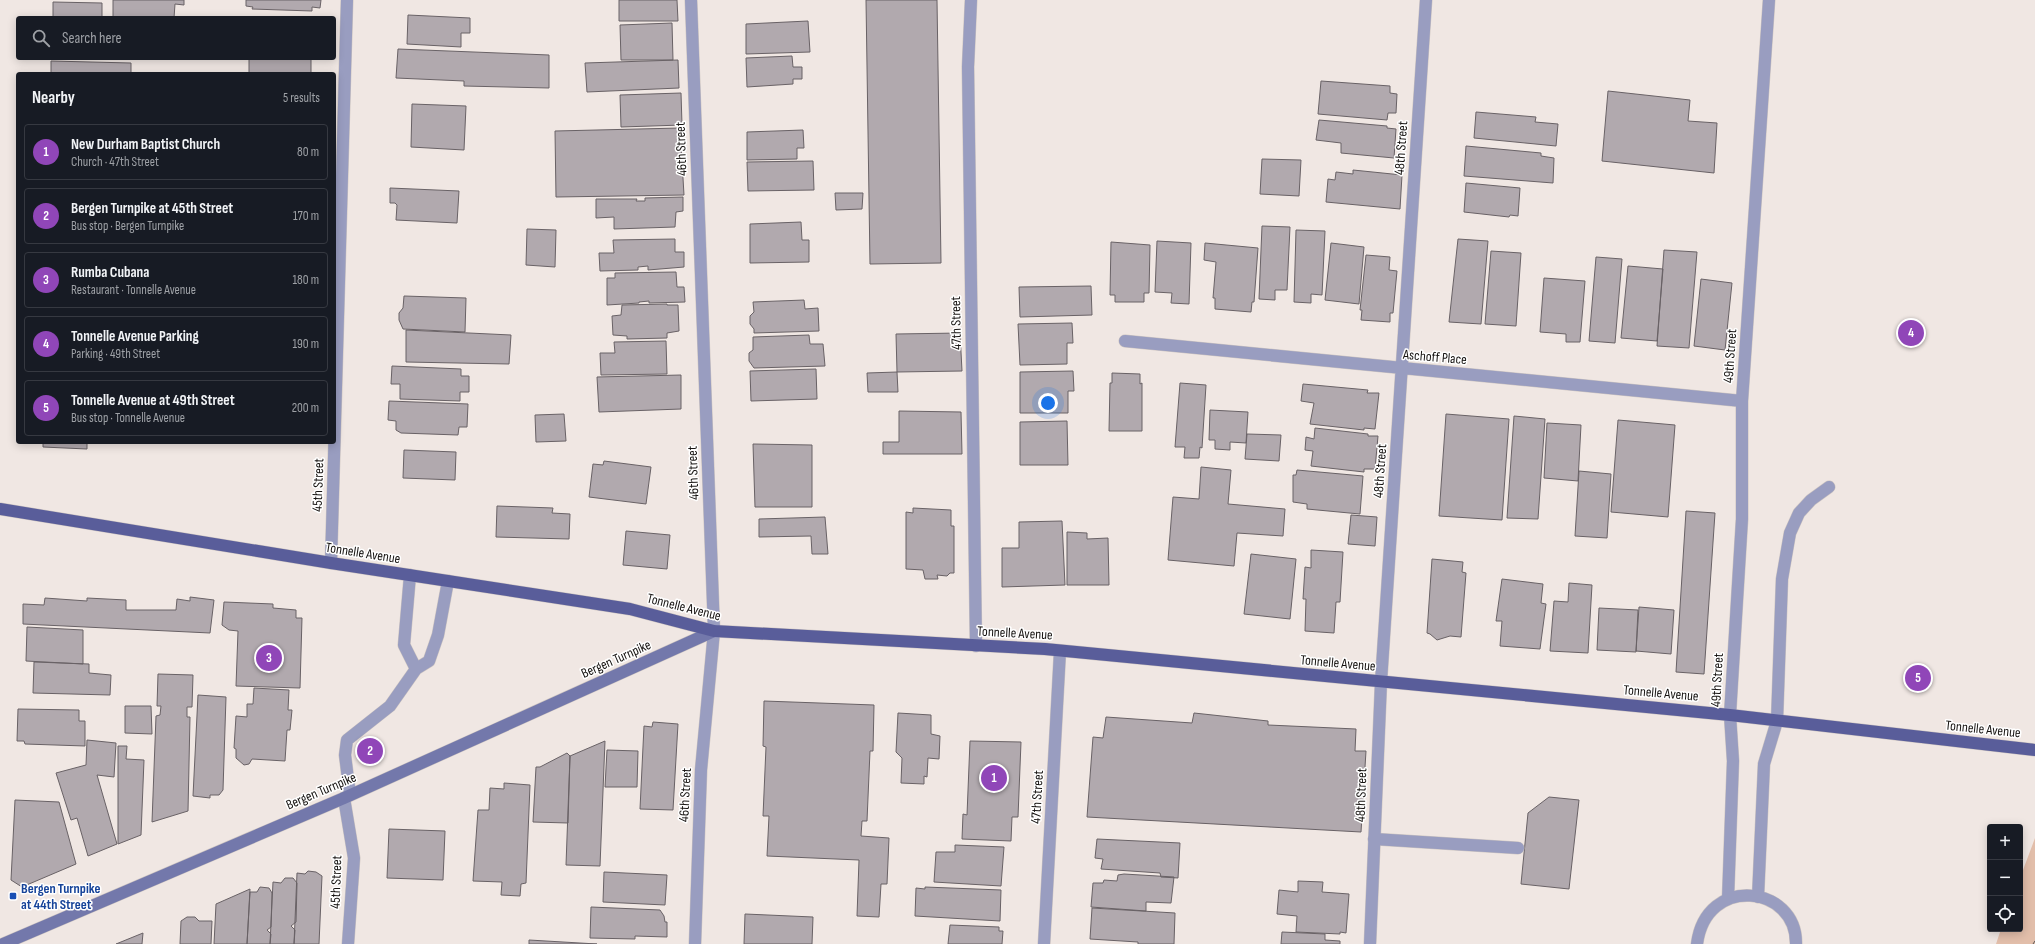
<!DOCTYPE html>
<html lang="en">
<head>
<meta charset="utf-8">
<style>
  body { margin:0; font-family:"Sofia Sans Condensed",sans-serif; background:#20242c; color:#f1f3f6 }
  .controls { position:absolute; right:12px; bottom:12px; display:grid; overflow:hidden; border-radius:4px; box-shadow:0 2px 10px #0003 }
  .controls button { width:36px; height:36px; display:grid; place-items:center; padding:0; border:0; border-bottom:1px solid #363941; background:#171b24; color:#f1f3f6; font:20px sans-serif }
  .you { position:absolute; left:1048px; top:403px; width:14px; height:14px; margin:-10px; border:3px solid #fff; border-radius:50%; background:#1a73e8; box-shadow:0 0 0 6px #1a73e833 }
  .badge { display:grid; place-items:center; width:26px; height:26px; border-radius:50%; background:#9046b8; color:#fff; font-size:13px; font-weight:700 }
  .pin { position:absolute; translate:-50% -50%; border:2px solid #fff; box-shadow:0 1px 4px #0006 }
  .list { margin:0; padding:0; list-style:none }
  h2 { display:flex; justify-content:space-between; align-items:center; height:52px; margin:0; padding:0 16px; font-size:17px }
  h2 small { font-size:13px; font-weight:400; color:#9ea1a6 }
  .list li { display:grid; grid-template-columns:26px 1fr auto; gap:12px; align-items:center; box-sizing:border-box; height:56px; margin:0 8px 8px; padding:0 8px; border:1px solid #363941; border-radius:4px }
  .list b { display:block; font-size:15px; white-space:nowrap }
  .list p { margin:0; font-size:13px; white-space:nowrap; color:#9ea1a6 }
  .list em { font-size:13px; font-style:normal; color:#9ea1a6 }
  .icon { flex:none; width:22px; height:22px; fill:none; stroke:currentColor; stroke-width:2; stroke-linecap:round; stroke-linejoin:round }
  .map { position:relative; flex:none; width:2035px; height:944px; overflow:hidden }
  .search { position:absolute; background:#171b24; box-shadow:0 2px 10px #0003; left:16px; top:16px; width:320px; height:44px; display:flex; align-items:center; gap:10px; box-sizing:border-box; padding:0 14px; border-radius:4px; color:#9ea1a6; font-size:15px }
  .panel { position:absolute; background:#171b24; box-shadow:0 2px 10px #0003; left:16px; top:72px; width:320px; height:372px; border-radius:4px }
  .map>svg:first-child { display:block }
  .green { fill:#e2beaa }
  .building { fill:#b1a9ae; stroke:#696266 }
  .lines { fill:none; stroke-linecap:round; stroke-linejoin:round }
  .service-casing { stroke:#cdc5c1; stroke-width:13 }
  .minor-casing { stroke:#cdc5c1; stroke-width:13 }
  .secondary-casing { stroke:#cdc5c1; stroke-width:13 }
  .primary-casing { stroke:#cdc5c1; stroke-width:13 }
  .service { stroke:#999dc0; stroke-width:12 }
  .minor { stroke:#999dc0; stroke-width:12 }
  .secondary { stroke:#7378ab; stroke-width:12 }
  .primary { stroke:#595d9a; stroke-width:12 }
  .tram { stroke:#5d5855; stroke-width:1 }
  .transit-dot { fill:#1a4fb4; stroke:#fff; stroke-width:1.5 }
  .labels { text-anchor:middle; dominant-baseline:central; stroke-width:3; stroke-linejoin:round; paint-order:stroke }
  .street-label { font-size:14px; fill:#151210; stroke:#fff }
  .transit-label { font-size:14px; font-weight:bold; fill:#164399; stroke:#fff; text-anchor:start }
</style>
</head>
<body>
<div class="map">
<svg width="2035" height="944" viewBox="0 0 2035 944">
  <rect width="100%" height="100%" fill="#f0e7e3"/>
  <path class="green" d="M2035,838v106h-39l5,-15h19v-51z"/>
  <path class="building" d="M113,0h71v5l-9,-1 -1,14h-61z
    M246,0h75l-1,8 -8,-1v4l-60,-2 1,-2 -7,-1z
    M619,0h58l1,21h-59z
    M866,0h71l4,263 -71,1z
    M53,2l49,1v15h-49z
    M408,15l62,3v15h-9v14l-54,-3z
    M808,21l2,31 -64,2v-30z
    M672,23l1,37h-52l-1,-35z
    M398,49l151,6v33l-85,-2v-5l-68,-3z
    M792,56l1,11h9v12h-9v5l-46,3 -1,-29z
    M249,58h62v16h-62z
    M678,60l1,28 -92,4 -2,-29z
    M51,61l80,2v11h-80z
    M1321,81l69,5v7l7,1 -1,19h-8l-1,7 -69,-6z
    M1608,91l82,9 -2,21 29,2 -3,50 -112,-12z
    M681,93l1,32 -61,2 -1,-32z
    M412,104l54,2 -2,44 -53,-3z
    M1476,112l60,5 -1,5 23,2 -2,22 -82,-8z
    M1319,120l68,6v2l9,1 -2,29 -53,-5v-10l-25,-3z
    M680,128l4,67 -128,2 -1,-66z
    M803,130l1,18h-7v11l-50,1v-28z
    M1466,146l75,7v3l13,2 -1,25 -89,-7z
    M1262,159l39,1 -2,36 -39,-2z
    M813,161l1,29 -66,1 -1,-29z
    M1353,170l49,5 -2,34 -74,-7 2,-23 7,1 1,-8 17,2z
    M1466,183l54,5 -2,28 -8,-1 -1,2 -45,-5z
    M390,188l69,3 -2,32 -61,-3 1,-15 -2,-2h-5z
    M835,193h28l-1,16 -26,1z
    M683,197v14l-7,1 -1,15 -61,2v-12l-18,1v-19h41l-1,2h9v-3z
    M801,222l1,18h7v22l-59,1v-39z
    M1262,226l28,1 -3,63h-12v10l-16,-1z
    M527,229l29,1 -1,37 -29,-2z
    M1296,230l29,1 -3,64 -11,-1v9l-17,-1z
    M675,239v13h9v15l-36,3v-4l-10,1v3l-38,1 -1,-18h15l-1,-13z
    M1458,239l30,2 -7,83 -32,-2z
    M1157,241l34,2 -2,61 -18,-1 1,-10 -17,-1z
    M1111,242l39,3 -1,48h-5v9h-29v-7h-5z
    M1205,243l53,5 -4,54h-2l-1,10 -36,-3v-11h-2l3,-36 -12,-2z
    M1331,243l33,4 -5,57 -34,-4z
    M1664,250l33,2 -8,96 -32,-2z
    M1491,251l30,2 -5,73 -31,-2z
    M1366,255l24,2 -1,13 8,1 -4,42h-3v9l-29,-2 1,-10h-2z
    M1596,257l26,2 -7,84 -26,-2z
    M1628,266l35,3 -6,72 -36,-3z
    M676,272l1,15h7l1,15 -36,1v-2l-10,1v1l-32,2v-27h8v-5z
    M1544,278l41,3 -5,61h-14v-8l-26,-2z
    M1701,279l31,4 -7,67 -31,-4z
    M1091,286l1,29 -72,2 -1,-30z
    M404,296l62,2 -1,34 -62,-3 -4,-9v-7l4,-5z
    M804,300l1,9 13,-1 1,23 -65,2v-4l-4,-5v-8l4,-4 -1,-10z
    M667,304v1h11l1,26 -12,2v5l-40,1v-3l-14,-1 -1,-19 9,-1 1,-10z
    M1072,323l1,20h-6v21l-47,1 -2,-41z
    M406,330l105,5 -2,29 -103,-2z
    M960,333l2,38 -65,1 -1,-38z
    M809,335l1,9h13l2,22 -71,2 -5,-7v-8l4,-3v-13z
    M666,341l1,33 -66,1 -1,-22h15l-1,-11z
    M392,366l69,3v7h8v16h-9v9l-60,-2v-15h-9z
    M816,369l1,30 -66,2 -1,-30z
    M1073,371l1,20h-6v22h-48v-41z
    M897,372l1,20h-30l-1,-19z
    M1112,373l28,1v10l2,-1v48h-33l1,-48h2z
    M681,375v34l-82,3 -2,-35z
    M1180,383l26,2 -4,63 -2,-1 -1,11h-15l1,-11h-10z
    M1303,384l65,6 -1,3h12l-4,36 -11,-1v2l-54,-6 4,-21 -13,-2z
    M389,401l79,3 -1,23h-8l-1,8 -57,-2 -5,-3v-9l-8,-1z
    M1210,410l38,2 -2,31 -16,-1v8l-15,-1v-9h-6z
    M899,411l62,1 1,42h-79v-12h16z
    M564,414l2,27 -30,1 -1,-27z
    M1446,414l63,5 -7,101 -63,-4z
    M1514,416l31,3 -7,100 -31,-1z
    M1618,420l57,5 -7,92 -57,-5z
    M1067,421l1,44h-48v-43z
    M1547,423l34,2 -3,56 -34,-3z
    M1315,428l53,6v2h10l-3,33h-11v3l-53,-6 2,-15 -8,-1 1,-13 8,2z
    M1247,434l34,1 -2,26 -34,-2z
    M43,442h44v7l-44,-2z
    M753,444l59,1v62h-57z
    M404,450l52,2 -1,28 -52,-2z
    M604,461l47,6 -5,37 -57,-7 4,-33 10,1z
    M1201,467l30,3 -3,34 57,5 -2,27 -46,-3 -3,33 -66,-6 5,-63 26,2z
    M1297,470l66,6 -3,38 -53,-5v-5l-14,-2v-27h3z
    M1579,471l32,3 -4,64 -32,-2z
    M497,506l56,2 -1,5 18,1 -1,25 -73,-2z
    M913,508l38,2v16h3v47h-4l-3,3 -10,-1 1,4h-13l-2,-9 -17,-1v-57l7,1z
    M1686,511l29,2 -11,161 -28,-2z
    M1351,515l26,2 -2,29 -27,-2z
    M825,517l3,37h-16l-1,-18 -52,1v-18z
    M1062,521l3,64 -63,2v-39h17v-26z
    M626,531l44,4 -3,34 -44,-4z
    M1067,532l20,1v6l21,-1 1,47h-42z
    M1311,550l32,2 -3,50h-4l-2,31 -29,-2 1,-32h-3l2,-32 6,1z
    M1251,554l45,5 -6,60 -46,-5z
    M1432,559l31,3 -1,10 4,1 -5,64 -11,-1 -13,4 -7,-6 -3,-1z
    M1502,579l41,5 -2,19 5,1 -6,45 -40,-3 2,-25h-6z
    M1569,583l23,2 -4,68 -38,-2 4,-50 14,1z
    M190,597l24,3 -4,33 -187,-9v-20l21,1 1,-7 42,3v-3l39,2v10h50l1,-11 13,2z
    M224,602l49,2v4l23,2v8h6l-2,70 -64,-2 2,-55 -9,-1 -7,-5z
    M1639,607l35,3 -3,44 -35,-3z
    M1599,608l39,2 -2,42 -39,-2z
    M27,627l56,3v34l-57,-3z
    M34,662l55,2v9l22,2 -1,20 -77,-2z
    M158,674l35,1 -1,32h-5v10h3l-2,94 -36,11 4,-106 4,-1 1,-9h-4z
    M254,688l35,2 -1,20h4l-2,20h-3l-2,31 -33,-2 -3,5 -5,1 -8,-7v-9l-2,-1 2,-32 11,1v-13h6z
    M198,695l28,2 -3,93 -4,5h-9v3l-17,-2z
    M764,701l110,4 -1,46h-3l-3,70h-5l-1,15 28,2 -2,46h-6l-2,33 -22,-1 2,-56 -92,-4 2,-40h-6l3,-69 -3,-1z
    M125,706h26l1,28 -27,-1z
    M18,709l61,1v11h6v25l-60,-2 -1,-3h-7z
    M898,713l33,2v19l9,2 -1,23 -11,-1 -1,19 -3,-1v8l-23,-1 1,-25 -6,-6z
    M1194,713l74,8v4l88,4 -1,22h11l-5,81 -274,-15 6,-80 10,1 3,-21 86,6z
    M653,722l25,2 -5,86 -33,-1 4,-83 8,1z
    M87,740l29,3 -2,34 -17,-2 20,69 -29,12 -11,-38 -6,2 -15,-47 30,-8z
    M605,741l-5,125 -34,-1 4,-109z
    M970,741l51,1 -3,75h-6l-1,24 -49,-2 1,-25 4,1z
    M118,746h9l-1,13 18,1 -3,75 -23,9z
    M607,750l31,1 -1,36h-32z
    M567,753l3,3 -2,67 -35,-1 3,-55h4z
    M504,783l26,2 -4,98 -5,1 -1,12 -19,-1 1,-13 -29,-1 5,-71h11l1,-22 14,1z
    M1549,797l30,3 -10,89 -48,-5 7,-71z
    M15,800l44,2 17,62 -54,23 -11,-7z
    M389,829l56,2 -2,49 -56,-2z
    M1097,839l83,4 -2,35 -17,-1 -1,-4 -59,-4 2,-10 -8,-1z
    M955,845l49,2 -3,39 -67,-4 2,-30h19z
    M308,871l8,1 6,4 -3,68h-25l3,-71 8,1z
    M604,872l63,3 -2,30 -62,-3z
    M1124,874l50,3 -3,26 -25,-1v9l-55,-4 2,-24h10l1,-3 13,1 1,-6z
    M285,878h8l4,5 -1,39 -5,4 4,4 -1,14h-24l3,-62 8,1z
    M1298,881l25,1 -1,10 27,2 -3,39 -6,-1v2l-44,-2 1,-16 -20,-2 2,-24 19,2z
    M260,887l9,1 3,5 -1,34 -4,3 4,4 -1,10h-23l3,-52h7z
    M925,887l76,3 -1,31 -85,-5 1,-28 9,1z
    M250,889l-3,55h-33l2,-40z
    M591,907l69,3 4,6 1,6h2v15l-32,-1v3l-45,-1z
    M1092,908l83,5 -1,31h-36v-2l-48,-3z
    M745,914l68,3 -1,27h-68z
    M187,917h8l4,4h13l-1,23h-31l1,-23z
    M950,925l49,2v4h4l-1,13h-54z
    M1282,932l43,2v6l15,1v3h-59z
    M143,933l-1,11h-26z
    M529,940l68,4h-68z"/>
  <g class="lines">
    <defs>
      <path id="service" d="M410,575l-6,70 12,24
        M350,795l-5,-40 2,-15 43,-34 26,-37 13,-8 9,-26 10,-54
        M1374,839l144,9
        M1758,897l6,-133 13,-43 5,-142 8,-46 9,-20 12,-13 18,-13
        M1728,899l5,-138 -3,-46
        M1697,944c9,-70 100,-59 99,0"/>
      <path id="minor" d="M691,0l23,631 -13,139 -6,174
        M971,0l-3,67 8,579
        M1125,341l617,60
        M331,563l16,-563
        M1730,715l12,-196v-118l27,-401
        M344,798l10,60 -6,86
        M1044,944l16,-293
        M1370,944l11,-262 45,-682"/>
      <path id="secondary" d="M3,944l341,-146 370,-167"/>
      <path id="primary" d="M0,509l331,54 299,46 84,22 331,18 685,66 305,35"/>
    </defs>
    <use href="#service" class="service-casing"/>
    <use href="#minor" class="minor-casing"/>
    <use href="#secondary" class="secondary-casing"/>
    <use href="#primary" class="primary-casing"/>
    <use href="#service" class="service"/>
    <use href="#minor" class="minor"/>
    <use href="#secondary" class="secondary"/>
    <use href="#primary" class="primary"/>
    <path class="tram" d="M2033,944l2,-3"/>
  </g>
  <rect class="transit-dot" x="9" y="892" width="8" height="8" rx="2"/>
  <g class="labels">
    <g class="street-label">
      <text transform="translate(1401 148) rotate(-86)">48th Street</text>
      <text transform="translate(681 149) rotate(-92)">46th Street</text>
      <text transform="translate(956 323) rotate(-91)">47th Street</text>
      <text transform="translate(1730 356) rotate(-86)">49th Street</text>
      <text transform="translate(1435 357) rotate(5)">Aschoff Place</text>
      <text transform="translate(1380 471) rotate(-86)">48th Street</text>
      <text transform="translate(693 473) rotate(-92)">46th Street</text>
      <text transform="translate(318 485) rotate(-88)">45th Street</text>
      <text transform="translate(363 553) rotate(9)">Tonnelle Avenue</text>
      <text transform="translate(684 607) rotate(14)">Tonnelle Avenue</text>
      <text transform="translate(1015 633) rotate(3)">Tonnelle Avenue</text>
      <text transform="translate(616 659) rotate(-24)">Bergen Turnpike</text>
      <text transform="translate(1338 663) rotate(5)">Tonnelle Avenue</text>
      <text transform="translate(1717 680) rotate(-87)">49th Street</text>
      <text transform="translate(1661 693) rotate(5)">Tonnelle Avenue</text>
      <text transform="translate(1983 729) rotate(6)">Tonnelle Avenue</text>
      <text transform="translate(321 791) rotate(-23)">Bergen Turnpike</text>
      <text transform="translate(685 795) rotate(-87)">46th Street</text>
      <text transform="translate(1361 795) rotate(-88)">48th Street</text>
      <text transform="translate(1037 797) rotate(-87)">47th Street</text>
      <text transform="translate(336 882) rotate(-88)">45th Street</text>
    </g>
    <g class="transit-label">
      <text x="21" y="888">Bergen Turnpike<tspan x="21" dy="16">at 44th Street</tspan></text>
    </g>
  </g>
</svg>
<div class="controls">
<button>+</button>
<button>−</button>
<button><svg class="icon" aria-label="locate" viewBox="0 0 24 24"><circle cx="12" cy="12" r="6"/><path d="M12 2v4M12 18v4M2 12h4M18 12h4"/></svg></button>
</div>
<div class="you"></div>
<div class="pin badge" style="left:994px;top:778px">1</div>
<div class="pin badge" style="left:370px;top:751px">2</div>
<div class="pin badge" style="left:269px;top:658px">3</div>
<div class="pin badge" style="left:1911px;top:333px">4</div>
<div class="pin badge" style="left:1918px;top:678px">5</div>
<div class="search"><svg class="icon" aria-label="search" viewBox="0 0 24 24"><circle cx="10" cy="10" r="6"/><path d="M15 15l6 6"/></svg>Search here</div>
<section class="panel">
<h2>Nearby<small>5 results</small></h2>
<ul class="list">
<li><span class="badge">1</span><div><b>New Durham Baptist Church</b><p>Church · 47th Street</p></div><em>80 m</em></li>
<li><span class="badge">2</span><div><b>Bergen Turnpike at 45th Street</b><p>Bus stop · Bergen Turnpike</p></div><em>170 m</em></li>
<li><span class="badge">3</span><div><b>Rumba Cubana</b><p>Restaurant · Tonnelle Avenue</p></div><em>180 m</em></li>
<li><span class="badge">4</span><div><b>Tonnelle Avenue Parking</b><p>Parking · 49th Street</p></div><em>190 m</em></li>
<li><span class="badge">5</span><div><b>Tonnelle Avenue at 49th Street</b><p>Bus stop · Tonnelle Avenue</p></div><em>200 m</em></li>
</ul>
</section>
</div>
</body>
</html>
